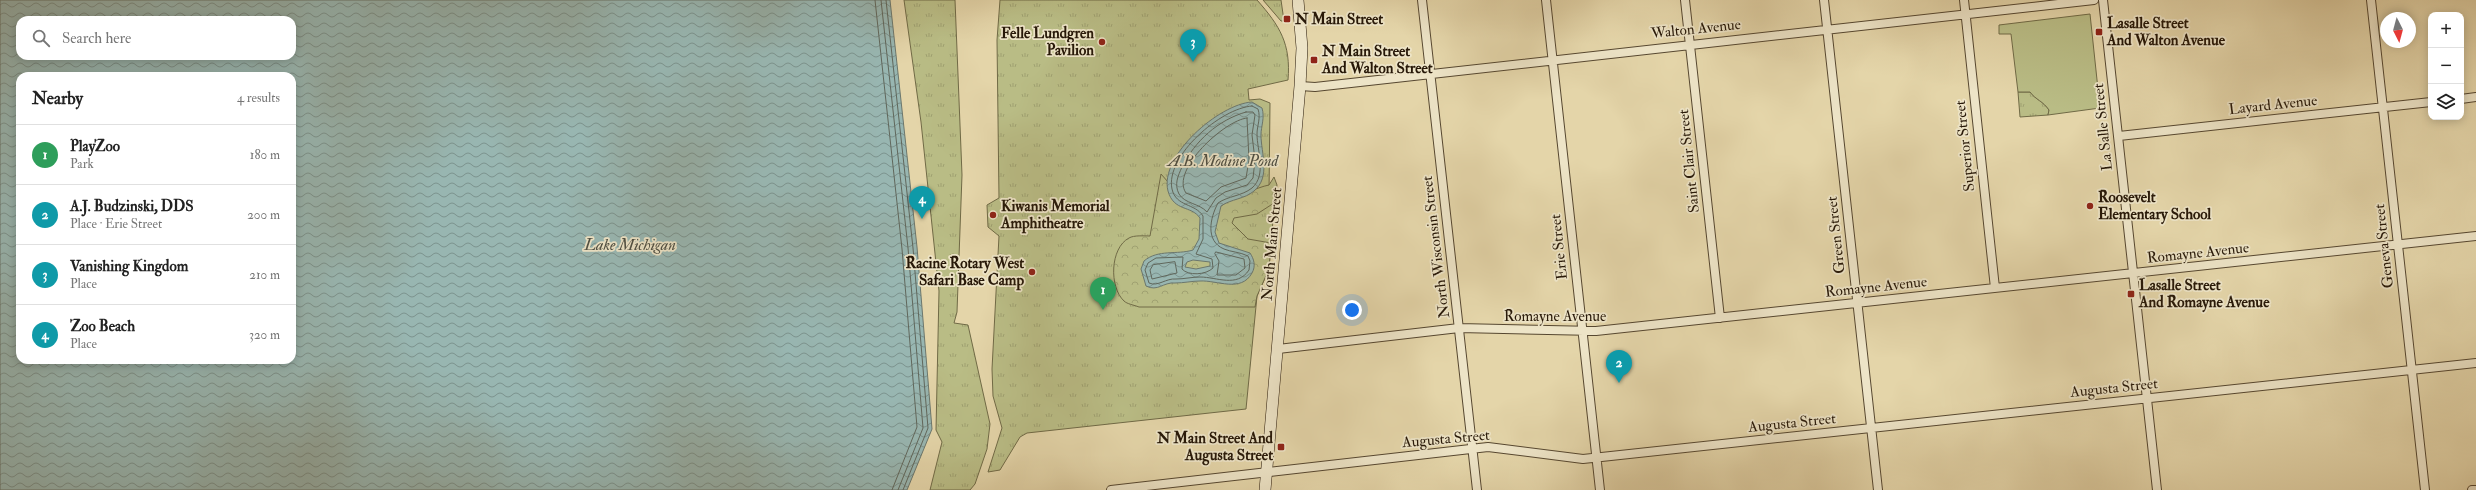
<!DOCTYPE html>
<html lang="en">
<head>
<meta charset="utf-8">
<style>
  body { margin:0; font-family:"IM FELL Double Pica",serif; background:#f2f2f2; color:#222 }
  .controls { position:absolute; right:12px; top:12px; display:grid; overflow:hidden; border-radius:8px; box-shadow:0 2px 10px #0003 }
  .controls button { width:36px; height:36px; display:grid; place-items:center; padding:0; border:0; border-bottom:1px solid #e0e0e0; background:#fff; color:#222; font:20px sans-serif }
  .compass { position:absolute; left:2380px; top:12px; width:36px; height:36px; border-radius:50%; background:#fff; box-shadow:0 2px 10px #0003; rotate:174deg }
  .you { position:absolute; left:1352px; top:310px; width:14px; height:14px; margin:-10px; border:3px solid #fff; border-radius:50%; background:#1a73e8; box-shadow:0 0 0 6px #1a73e833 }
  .badge { display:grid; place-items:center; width:26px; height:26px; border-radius:50%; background:#8f2418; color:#fff; font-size:13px; font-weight:700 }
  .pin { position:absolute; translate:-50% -33px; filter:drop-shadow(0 1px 2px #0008) }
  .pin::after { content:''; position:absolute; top:21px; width:14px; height:12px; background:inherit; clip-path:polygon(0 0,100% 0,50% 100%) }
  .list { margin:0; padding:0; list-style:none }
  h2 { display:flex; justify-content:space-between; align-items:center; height:52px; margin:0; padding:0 16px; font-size:17px }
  h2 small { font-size:13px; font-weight:400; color:#767676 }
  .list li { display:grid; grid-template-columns:26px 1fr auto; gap:12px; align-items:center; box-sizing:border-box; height:60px; padding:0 16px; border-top:1px solid #e0e0e0 }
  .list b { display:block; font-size:15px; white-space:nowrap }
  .list p { margin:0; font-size:13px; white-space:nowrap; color:#767676 }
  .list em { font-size:13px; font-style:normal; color:#767676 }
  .icon { flex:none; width:22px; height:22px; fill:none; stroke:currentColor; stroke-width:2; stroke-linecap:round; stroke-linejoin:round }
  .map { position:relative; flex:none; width:2476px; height:490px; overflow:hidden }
  .search { position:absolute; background:#fff; box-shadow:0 2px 10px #0003; left:16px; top:16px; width:280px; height:44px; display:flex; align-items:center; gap:10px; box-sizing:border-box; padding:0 14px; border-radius:12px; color:#767676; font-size:15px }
  .panel { position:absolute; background:#fff; box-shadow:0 2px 10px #0003; left:16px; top:72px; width:280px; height:292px; border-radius:12px }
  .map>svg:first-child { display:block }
  .grass { fill:url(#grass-tufts); stroke:#706a46 }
  .forest { fill:url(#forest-crowns); stroke:#706a46 }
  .pitch { fill:#b9bc85; stroke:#706a46 }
  .water { fill:url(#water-waves); stroke:#6b776d; fill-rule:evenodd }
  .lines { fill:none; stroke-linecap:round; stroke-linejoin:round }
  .shore { stroke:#60675c; stroke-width:1 }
  .minor-casing { stroke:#564730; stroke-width:10 }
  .secondary-casing { stroke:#271808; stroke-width:12 }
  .minor { stroke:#ede4c7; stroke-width:8 }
  .secondary { stroke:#ede4c7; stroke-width:11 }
  .poi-dot { fill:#8f2418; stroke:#ede4c7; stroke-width:1.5 }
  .labels { text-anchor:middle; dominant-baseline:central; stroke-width:3.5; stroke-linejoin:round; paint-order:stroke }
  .poi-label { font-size:15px; font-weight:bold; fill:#271808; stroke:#ede4c7; text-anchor:start }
  .street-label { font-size:15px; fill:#271808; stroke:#ede4c7 }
  .water-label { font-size:16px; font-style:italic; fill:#4f4f43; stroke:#ede4c7 }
</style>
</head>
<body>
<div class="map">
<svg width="2476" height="490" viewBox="0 0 2476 490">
  <defs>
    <pattern id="grass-tufts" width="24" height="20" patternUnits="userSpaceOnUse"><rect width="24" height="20" fill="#b9bc85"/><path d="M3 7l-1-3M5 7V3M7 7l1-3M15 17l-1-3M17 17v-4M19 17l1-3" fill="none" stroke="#9fa171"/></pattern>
    <pattern id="forest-crowns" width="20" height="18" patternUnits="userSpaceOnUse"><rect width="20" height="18" fill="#b9bc85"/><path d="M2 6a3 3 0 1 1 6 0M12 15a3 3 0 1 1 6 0" fill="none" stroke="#9fa171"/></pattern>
    <pattern id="water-waves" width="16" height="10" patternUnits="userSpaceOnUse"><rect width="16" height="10" fill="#98b6b1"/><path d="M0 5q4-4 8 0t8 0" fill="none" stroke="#7c938e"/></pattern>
  </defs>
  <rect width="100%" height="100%" fill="#e4d5a9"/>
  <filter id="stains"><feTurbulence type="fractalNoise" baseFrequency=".005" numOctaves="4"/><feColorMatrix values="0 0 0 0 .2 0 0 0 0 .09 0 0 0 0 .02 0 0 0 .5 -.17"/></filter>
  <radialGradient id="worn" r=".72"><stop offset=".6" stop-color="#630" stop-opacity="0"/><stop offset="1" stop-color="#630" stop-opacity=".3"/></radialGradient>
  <path class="grass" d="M904,0h51l7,175 -5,137 -3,11 14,2 22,99 -3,25 -12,35 -5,6h-40l12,-48 -6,-12 3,-139 -18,-169z
    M1000,0h257c23,26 34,44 31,80l-40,9 1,11 11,-1 10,4 -1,91 6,1 -6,74 -12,27 -11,113 -219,24 -7,4 -20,33 -12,2 14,-44 -9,-32 -1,-27 7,-133 -11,-9 -1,-22 12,-7 -2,-158z
    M1263,0h18l3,21h-3z
    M2018,92h12c6,8 13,9 19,18l-1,5 -28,2z"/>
  <path class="forest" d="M1161,174l7,8 53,24c9,-7 37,-19 48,-21l5,-8 3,8 -3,18 -17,11 -23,4 -2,5 16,16 23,4 -2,26 -12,27 -2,11h-116c-5,-2 -12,-3 -15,-6 -15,-14 -14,-53 5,-63 5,-3 15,-2 21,-2z"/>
  <path class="pitch" d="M2090,14l10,94 -52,7 1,-5c-6,-9 -13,-10 -19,-18h-12l-7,-58h-12v-9z"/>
  <path class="water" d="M0,0h890l27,247 15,182 -25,61h-907zM20,20h272v36h-272zM20,76h272v284h-272z
    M1252,102l10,6c3,10 -1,18 -1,27 0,18 10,42 -7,56 -9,8 -23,8 -33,15l-6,26 4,11 31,10c4,6 6,13 2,20 -11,20 -35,7 -52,8 -8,0 -16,2 -25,2 -12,-1 -17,9 -29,3l-5,-17 3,-8c14,-12 33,-6 49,-11l6,-11 1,-21c-9,-13 -26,-6 -32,-27 -9,-35 51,-87 84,-89zM1193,260l17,2v4l-14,3 -11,-2 2,-5z"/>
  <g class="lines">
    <path class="shore" d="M875,0l27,249 15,178 -25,63
      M881,0l27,248 15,180 -25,62
      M886,0l27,248 15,180 -25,62
      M1252,106l6,3c3,9 -1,17 -1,25 0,16 10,41 -5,54 -10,8 -24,8 -34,15 -8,15 -13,38 6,46 7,3 16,3 24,7l2,5 -1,9c-12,18 -32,7 -49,7 -8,0 -16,2 -24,2 -10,-1 -18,8 -27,4l-4,-13 3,-7 8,-5 27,-1 -1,12c6,7 24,6 31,-1l-1,-9 -16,-5 7,-15v-23c-8,-13 -27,-9 -31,-27 -7,-33 49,-81 80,-83z
      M1246,112h7l2,3 -3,20 3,25 -2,18 -6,7 -22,7 -9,6 -9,14c-8,-9 -22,-8 -28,-18 -5,-10 -1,-18 3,-27 13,-26 36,-47 64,-55z
      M1247,118l2,42 -3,18 -25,9 -15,14 -20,-8c-16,-23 39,-73 61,-75z
      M1216,252l28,7 1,9 -9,7h-19l2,-14 -4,-7z
      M1175,262l2,11 -25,6 -2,-9 3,-5z"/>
    <defs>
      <path id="minor" d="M1422,0l55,490
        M1546,0l54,490
        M1685,0l35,318
        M1824,0l54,490
        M1964,0l31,288
        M2103,0l54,490
        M2371,0l54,490
        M1300,86l15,1 779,-87
        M2461,99l15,-2
        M2119,136l312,-34
        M1278,349l181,-21 137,3 880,-95
        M1111,490l377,-43 95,12 893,-96
        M2472,490h4"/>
      <path id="secondary" d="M1265,490l35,-404 2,-38 -4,-48"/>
    </defs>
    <use href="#minor" class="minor-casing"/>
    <use href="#secondary" class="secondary-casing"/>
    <use href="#minor" class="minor"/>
    <use href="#secondary" class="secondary"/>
  </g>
  <g class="poi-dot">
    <rect x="1283" y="15" width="8" height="8" rx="2"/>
    <rect x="2095" y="28" width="8" height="8" rx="2"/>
    <circle cx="1102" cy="42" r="4"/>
    <rect x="1310" y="56" width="8" height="8" rx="2"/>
    <circle cx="2090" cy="206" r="4"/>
    <circle cx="993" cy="215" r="4"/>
    <circle cx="1032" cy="272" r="4"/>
    <rect x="2127" y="290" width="8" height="8" rx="2"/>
    <rect x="1277" y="443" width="8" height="8" rx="2"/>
  </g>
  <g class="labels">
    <g class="poi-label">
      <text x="1295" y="19">N Main Street</text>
      <text x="2107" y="23">Lasalle Street<tspan x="2107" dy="17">And Walton Avenue</tspan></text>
      <text x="1094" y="33" text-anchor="end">Felle Lundgren<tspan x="1094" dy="17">Pavilion</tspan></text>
      <text x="1322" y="51">N Main Street<tspan x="1322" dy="17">And Walton Street</tspan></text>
      <text x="2098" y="197">Roosevelt<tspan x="2098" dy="17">Elementary School</tspan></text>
      <text x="1001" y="206">Kiwanis Memorial<tspan x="1001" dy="17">Amphitheatre</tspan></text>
      <text x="1024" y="263" text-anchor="end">Racine Rotary West<tspan x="1024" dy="17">Safari Base Camp</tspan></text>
      <text x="2139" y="285">Lasalle Street<tspan x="2139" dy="17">And Romayne Avenue</tspan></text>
      <text x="1273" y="438" text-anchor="end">N Main Street And<tspan x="1273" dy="17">Augusta Street</tspan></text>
    </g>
    <g class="street-label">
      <text transform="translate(1696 29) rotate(-6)">Walton Avenue</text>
      <text transform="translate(2273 105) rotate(-6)">Layard Avenue</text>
      <text transform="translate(2103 127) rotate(-96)">La Salle Street</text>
      <text transform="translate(1965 146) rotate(-96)">Superior Street</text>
      <text transform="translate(1689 161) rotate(-96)">Saint Clair Street</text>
      <text transform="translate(1836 235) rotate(-96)">Green Street</text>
      <text transform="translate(1272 244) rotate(-85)">North Main Street</text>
      <text transform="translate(2384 246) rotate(-96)">Geneva Street</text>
      <text transform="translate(1436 247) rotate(-97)">North Wisconsin Street</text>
      <text transform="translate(1559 247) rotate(-96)">Erie Street</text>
      <text transform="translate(2198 253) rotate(-6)">Romayne Avenue</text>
      <text transform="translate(1876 287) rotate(-6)">Romayne Avenue</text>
      <text x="1555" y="316">Romayne Avenue</text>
      <text transform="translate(2114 388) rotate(-6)">Augusta Street</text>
      <text transform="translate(1792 423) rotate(-6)">Augusta Street</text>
      <text transform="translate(1446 439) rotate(-5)">Augusta Street</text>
    </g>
    <g class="water-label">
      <text x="1223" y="161">A.B. Modine Pond</text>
      <text x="630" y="245">Lake Michigan</text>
    </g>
  </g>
  <rect width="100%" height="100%" filter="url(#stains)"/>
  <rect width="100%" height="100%" fill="url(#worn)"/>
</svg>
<div class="controls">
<button>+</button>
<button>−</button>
<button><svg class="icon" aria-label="layers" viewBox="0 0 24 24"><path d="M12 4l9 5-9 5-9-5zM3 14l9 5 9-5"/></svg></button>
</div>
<svg class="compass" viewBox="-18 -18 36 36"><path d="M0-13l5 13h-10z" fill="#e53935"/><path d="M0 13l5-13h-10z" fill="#767676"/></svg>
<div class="you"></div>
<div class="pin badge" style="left:1103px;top:310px;background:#2e9e5b">1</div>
<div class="pin badge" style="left:1619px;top:383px;background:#0f9aa8">2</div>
<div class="pin badge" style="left:1193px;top:62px;background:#0f9aa8">3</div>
<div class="pin badge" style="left:922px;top:219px;background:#0f9aa8">4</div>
<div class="search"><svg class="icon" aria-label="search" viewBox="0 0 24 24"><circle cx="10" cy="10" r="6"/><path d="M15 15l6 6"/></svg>Search here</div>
<section class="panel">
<h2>Nearby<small>4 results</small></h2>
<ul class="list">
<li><span class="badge" style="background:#2e9e5b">1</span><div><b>PlayZoo</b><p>Park</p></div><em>180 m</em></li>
<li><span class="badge" style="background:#0f9aa8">2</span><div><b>A.J. Budzinski, DDS</b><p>Place · Erie Street</p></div><em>200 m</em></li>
<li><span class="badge" style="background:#0f9aa8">3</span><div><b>Vanishing Kingdom</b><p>Place</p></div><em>210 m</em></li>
<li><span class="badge" style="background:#0f9aa8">4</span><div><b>Zoo Beach</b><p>Place</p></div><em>320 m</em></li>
</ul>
</section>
</div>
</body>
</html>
